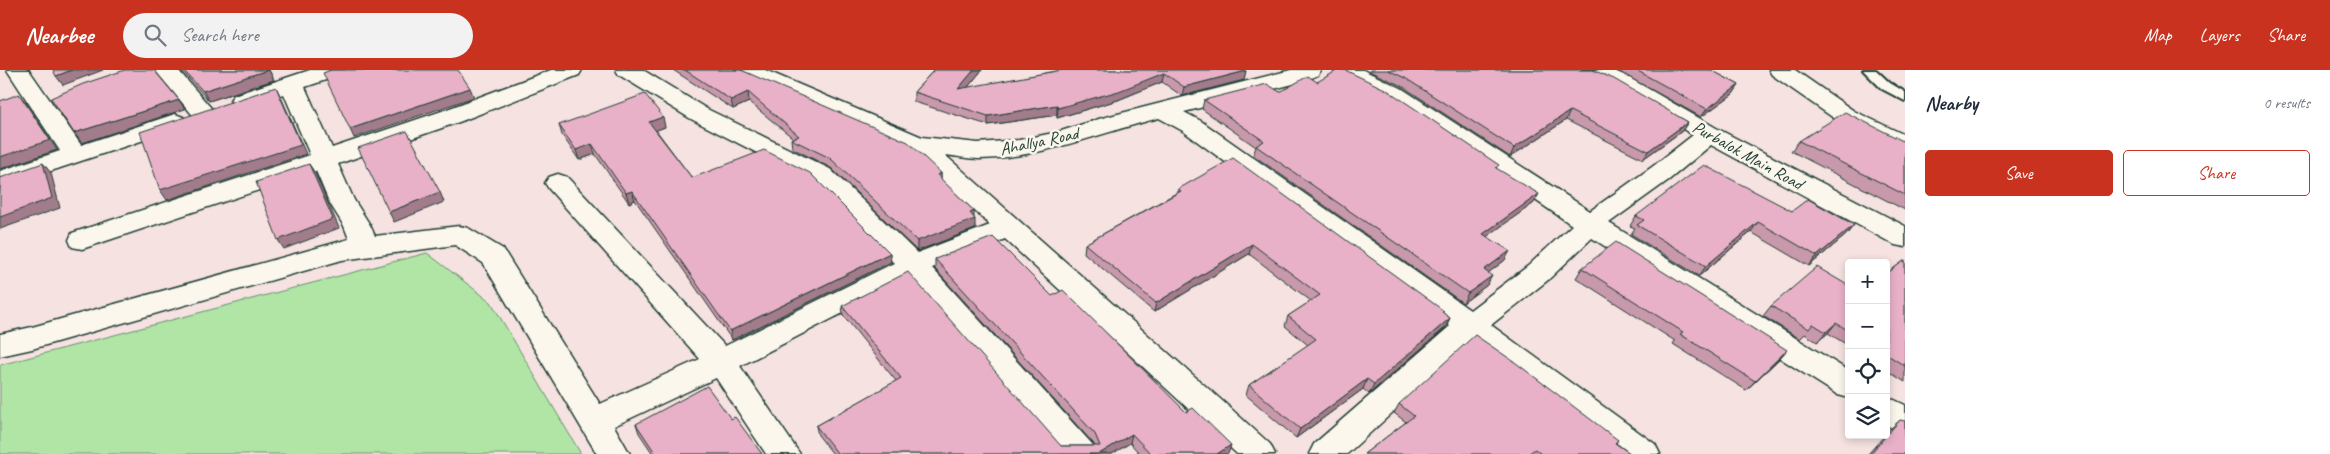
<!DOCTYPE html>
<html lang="en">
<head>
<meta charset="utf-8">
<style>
  body { margin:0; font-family:Caveat,sans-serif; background:#f2f2f3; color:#1f2937 }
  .controls { position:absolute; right:15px; bottom:15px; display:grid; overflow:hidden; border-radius:5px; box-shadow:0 2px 8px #0003 }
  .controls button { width:45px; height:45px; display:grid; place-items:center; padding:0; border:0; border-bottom:1px solid #e0e1e3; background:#fff; color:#1f2937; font:25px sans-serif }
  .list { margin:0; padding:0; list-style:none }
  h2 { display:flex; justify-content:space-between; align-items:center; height:65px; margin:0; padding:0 20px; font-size:21px }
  h2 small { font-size:16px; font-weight:400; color:#747a83 }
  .actions { display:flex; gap:10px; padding:15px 20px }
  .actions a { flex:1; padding:11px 0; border:1px solid #c8321e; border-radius:5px; text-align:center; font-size:18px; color:#c8321e }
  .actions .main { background:#c8321e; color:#fff }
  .icon { flex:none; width:28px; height:28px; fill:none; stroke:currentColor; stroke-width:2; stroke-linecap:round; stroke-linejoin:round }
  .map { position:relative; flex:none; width:1905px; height:384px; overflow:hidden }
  header { display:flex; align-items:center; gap:30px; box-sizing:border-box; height:70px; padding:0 25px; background:#c8321e; color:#fff }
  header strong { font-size:24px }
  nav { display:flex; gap:28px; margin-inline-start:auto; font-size:18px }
  .search { width:350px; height:45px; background:#f2f2f3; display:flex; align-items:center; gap:12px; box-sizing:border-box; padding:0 18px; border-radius:28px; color:#747a83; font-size:19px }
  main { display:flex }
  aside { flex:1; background:#fff }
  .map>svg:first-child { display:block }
  .green { fill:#b1e5a6; stroke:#68916d }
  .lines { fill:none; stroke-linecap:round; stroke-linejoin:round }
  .lane-casing { stroke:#1f3d34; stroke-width:4 }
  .street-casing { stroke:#1f3d34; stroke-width:3 }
  .lane { fill:#fbf7ec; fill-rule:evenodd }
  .street { fill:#fbf7ec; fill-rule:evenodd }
  .wall { fill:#c898ab; stroke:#1f3d34 }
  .shaded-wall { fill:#a27c8b; stroke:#1f3d34 }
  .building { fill:#e8b1c7; stroke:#1f3d34 }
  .labels { text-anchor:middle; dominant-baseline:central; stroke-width:5; stroke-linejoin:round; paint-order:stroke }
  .street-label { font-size:18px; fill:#1f3d34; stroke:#fbf7ec }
</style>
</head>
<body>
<header>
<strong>Nearbee</strong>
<div class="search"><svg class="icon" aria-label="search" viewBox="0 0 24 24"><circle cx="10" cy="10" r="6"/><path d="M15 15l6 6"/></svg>Search here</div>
<nav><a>Map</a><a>Layers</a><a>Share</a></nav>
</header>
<main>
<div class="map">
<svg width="1905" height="384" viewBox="0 0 1905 384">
  <rect width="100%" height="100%" fill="#f5e2e1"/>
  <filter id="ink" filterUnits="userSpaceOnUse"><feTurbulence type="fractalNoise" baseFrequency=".02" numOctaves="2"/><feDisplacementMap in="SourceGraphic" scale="10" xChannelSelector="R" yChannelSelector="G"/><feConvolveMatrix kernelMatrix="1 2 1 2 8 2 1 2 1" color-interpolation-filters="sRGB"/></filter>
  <g filter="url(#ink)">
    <path class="green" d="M427,183l64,49 90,152h-581v-89z"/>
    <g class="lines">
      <defs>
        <path id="lane" d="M1863,0h13l14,13 15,9v9l-23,-12z"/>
        <path id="street" d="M7,0h22l52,75 94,-31 8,3 4,5 -4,5 -183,61v-17l60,-20z
          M155,0h23l33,38 4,5 -4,5 -8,2 -8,-2z
          M310,0h34l-3,5 -36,12 27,61 110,-37 109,-41h31l-3,5 -120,47 -121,42 16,36 16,25 5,11 84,-10 9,2 35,21 97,155 100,-45 -151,-170 -4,-6 4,-6 9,-3 9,3 158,169 169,-83 -82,-82 -121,-62 -72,-44 -3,-5h27l64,39 123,60 87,84 73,-28 -81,-75 -171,-75 -3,-5h30l157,67 56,6 41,-3 39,-8 44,-14 189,-48h30l-3,5 -13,6 -121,31 17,9 269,189 58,-44 44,-41 -187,-127 -48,-23 -3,-5h29l38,18 189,123 62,-44 41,-32 -83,-49 -25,-11 -3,-5h30l14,6 92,53 187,97v21l-10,-2 -184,-100 -41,34 -61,44 240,148v27l-11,-3 -246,-157 -44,42 -57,45 164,119 5,10h-40l-149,-113 -124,113h-38l5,-10 136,-118 -267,-195 -24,-13c-60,15 -117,40 -180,41 -11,0 -23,-3 -34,-4l283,251 42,38 5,10h-38l-232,-215 -73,29 160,176 5,10h-36l-152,-175 -169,87 60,88h-34l-50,-76 -102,48 16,28h-33l-114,-191 -28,-18 -113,15 -310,89 -32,7v-22l32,-7 317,-88 -5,-13 -15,-24 -13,-31 -234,78 -10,-2 -3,-7 3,-7 238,-78 -26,-61 -42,13 -8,-2 -4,-5 4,-5z
          M1769,0h26l59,41 51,24v18l-67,-32 -66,-46z
          M1886,326l19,9v29l-19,-9z"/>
      </defs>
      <use href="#lane" class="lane-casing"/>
      <use href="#street" class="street-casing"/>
      <use href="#lane" class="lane"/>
      <use href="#street" class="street"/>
    </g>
    <path class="wall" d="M181,0h88l5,10 -65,21z
      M673,0h68l200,103v6l33,39 1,11 -58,22 -86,-83 -39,-20 -1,-9 2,-1 -44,-36 -16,7z
      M934,0h48l-15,18 95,-18h183l-1,10 -62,16 -20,-14 -44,18 -61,18v-3l-69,10 -74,-23v-10z
      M1370,0h223l95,52 -6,9 -39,28 -77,-39 -56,37 -108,-71 -33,-15z
      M1616,0h95l28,15 -6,9 -32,23z
      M1317,12l180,87 37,34 -47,33 18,24 -17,13 -1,12 -24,18 -210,-148 3,-8 -54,-38 2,-9 76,-8z
      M559,55l106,2 -9,3 36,48 199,84 -159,78 -97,-140 -6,3 -34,-49 -16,6 -17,-25z
      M1799,71l106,1v68l-114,-59z
      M1178,119l265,124 7,5 -5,10 -76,66 -6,-5 -67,49 -50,-43 3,-10 59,-40 -23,-19 3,-10 23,-15 -62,-47 -95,58 -70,-59 1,-9 93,-52z
      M1792,141l62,14 -8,10 -37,31 -58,-34 -52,44 -68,-42 4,-6 -5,-2 6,-10z
      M935,189l117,37 176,158h-88l-10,-11 -18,11h-279l-15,-19 -2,-9 80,-45 -53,-66 -1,-9 219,140h34l-2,-3 -158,-174z
      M1905,190v122l-19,-12v-96z
      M1582,198l197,91 -33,31 -73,-46 2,-3 -99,-63z
      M1849,216v60l-21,-13 -11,9 -12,-8 -5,5 -37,-23 8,-10z
      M1399,334l219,36 -2,3 15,11h-267l42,-32 -12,-9z
      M731,349l31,35h-109l-14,-21 -3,-9z
      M1900,350l5,34h-37l17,-19h1v-2l4,-4z"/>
    <path class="shaded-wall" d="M72,0h31l-40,15 -7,-9z
      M268,0h1l5,10 -65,21 -6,-10z
      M974,0h8l-24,29v-10z
      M1246,1l-2,9 -62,16 2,-9z
      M1164,3l-2,9 -44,18 -61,18 1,-10z
      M1739,15l-6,9 -32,23 6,-8z
      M276,17l5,10 25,57 -139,46 -7,-10z
      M470,18l4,9 -120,41 -4,-9z
      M748,22l1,10 -16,7 -2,-9z
      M19,24l8,10 30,46 -57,19v-12z
      M179,30l6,9 -103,34 -8,-10z
      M1057,35v10l-69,10v-9z
      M1570,41l-4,9 -56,37 4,-9z
      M663,47l2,10 -13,5 -3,-10z
      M1688,52l-6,9 -39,28 5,-8z
      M592,74l3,10 -16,6 -3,-10z
      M43,93l8,10 9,35 -60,21v-12z
      M309,94l6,9 24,55 -55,21 -6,-9z
      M941,103v10l-4,-8z
      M632,121l3,9 -6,3 -3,-10z
      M440,122l4,10 -50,20 -5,-10z
      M1539,124l-5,9 -56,40 5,-9z
      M974,141v9l1,-1v10l-58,22v-10z
      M1758,152l-7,10 -52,44 7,-10z
      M1854,155l-8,10 -37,31 8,-10z
      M1252,174l-3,10 -95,58 2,-9z
      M1510,181l-5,9 -26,20 5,-10z
      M890,183l1,9 -159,78 -2,-9z
      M1492,206l-5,9 -24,18 5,-10z
      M1450,248l-5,10 -76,66 5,-10z
      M1836,253l-8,10 -11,9 9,-10z
      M1787,280l-8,9 -33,31 9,-9z
      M1367,309l-4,10 -67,49 4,-9z
      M1132,364l-2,9 -18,11h-13z
      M1231,375l-3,9h-11z"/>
    <path class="building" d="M53,0h19l-16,6z
      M125,0h29l25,30 -105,33 -23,-35 32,-14z
      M183,0h85l-65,21z
      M331,0h127l12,18 -120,41 -27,-56z
      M685,0h56l167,72 33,31 -4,2 37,36 -4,2 5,6 -58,22 -87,-83 -39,-19 8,-3 -51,-44 -17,8z
      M934,0h40l-16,19 104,-19h183l1,1 -62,16 -20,-14 -45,18 -61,17 -1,-3 -69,11 -74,-24z
      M1338,0h7l42,20 112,75 -3,3 43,26 -56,40 27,17 -26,19 8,6 -24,17 -212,-147 8,-5 -60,-41 63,-16 13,8 28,-16 9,6z
      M1388,0h205l21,9 74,43 -40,29 -78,-40 -56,37 -109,-70z
      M1636,0h75l28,15 -32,24z
      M276,17l25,58 -141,45 -20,-58z
      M19,24l31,46 -50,17v-56z
      M645,24l18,23 -14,5 43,56 72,-28 46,23 80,80 -160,78 -98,-140 -6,2 -34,-49 -16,6 -17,-25z
      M1845,42l60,30v53l-106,-54z
      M407,61l33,61 -51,20 -31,-64z
      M1233,88l211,153 -2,1 8,6 -76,66 -7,-5 -67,50 -51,-44 67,-46 -28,-23 32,-21 -68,-51 -96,59 -71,-59 96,-53 -3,-2z
      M43,93l9,35 -52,19v-39z
      M309,94l24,55 -55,21 -22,-58z
      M1704,95l88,46 16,-12 46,26 -37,31 -59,-34 -52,44 -69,-41 7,-5 -8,-4z
      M993,167l59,59 11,-6 123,122 7,-4 38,37 -14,9h-66l-19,-20 -33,20h-261l-22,-28 85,-48 -59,-72 66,-34 153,174h39l-5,-12 -160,-175z
      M1616,172l171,108 -32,31 -75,-47 3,-2 -101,-64z
      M1905,190v106l-19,-12v-80z
      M1817,197l32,19v45l-13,-8 -10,9 -13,-8 -4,5 -38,-23z
      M1475,265l41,28 102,77 -3,3 16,11h-90l-6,-5 -7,5h-164l50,-38 -15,-12z
      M707,316l24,33 4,-2 27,37h-106l-20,-30z
      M1900,350l5,1v33h-35z"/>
  </g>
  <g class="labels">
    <g class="street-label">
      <text transform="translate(1039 71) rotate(-12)">Ahallya Road</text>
      <text transform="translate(1748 85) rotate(29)">Purbalok Main Road</text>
    </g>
  </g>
</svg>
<div class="controls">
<button>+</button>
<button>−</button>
<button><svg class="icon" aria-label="locate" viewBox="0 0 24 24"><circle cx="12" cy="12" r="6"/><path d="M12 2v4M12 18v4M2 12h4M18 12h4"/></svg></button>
<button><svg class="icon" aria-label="layers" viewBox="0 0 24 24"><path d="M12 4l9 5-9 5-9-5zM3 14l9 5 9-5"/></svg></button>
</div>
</div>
<aside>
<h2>Nearby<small>0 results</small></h2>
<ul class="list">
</ul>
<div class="actions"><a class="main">Save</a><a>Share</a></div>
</aside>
</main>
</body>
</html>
